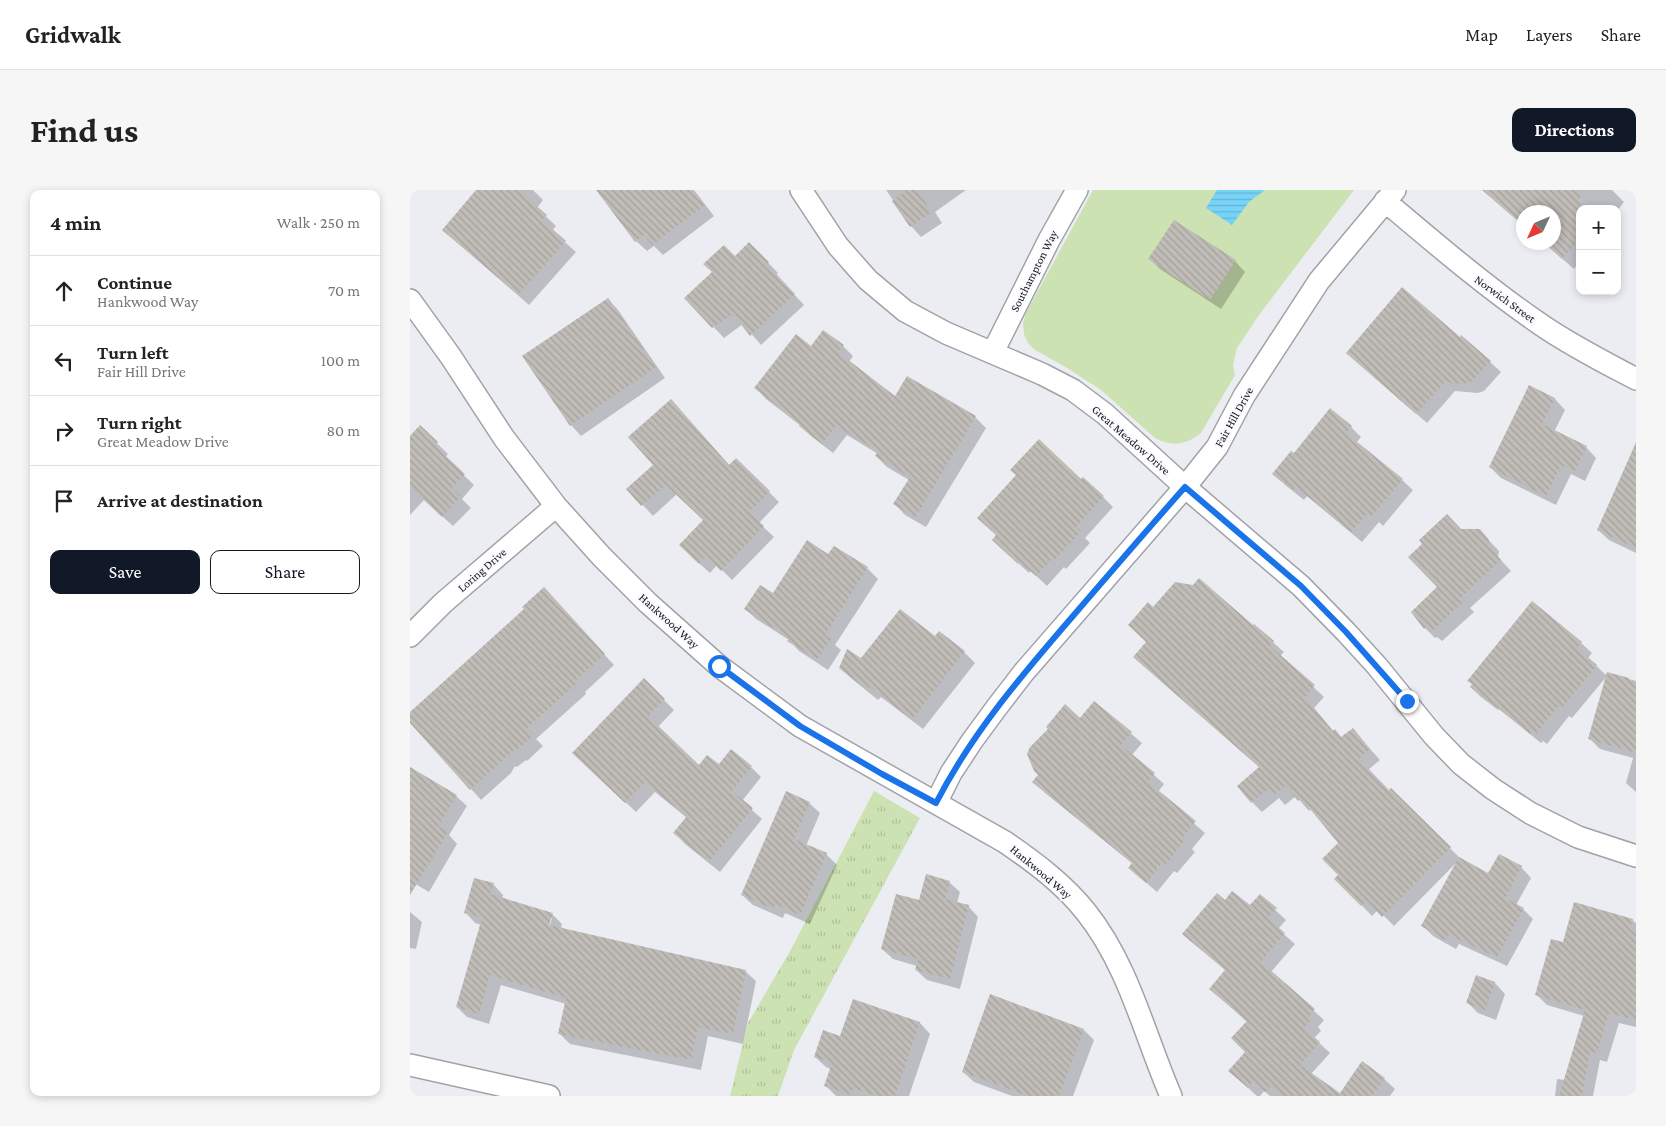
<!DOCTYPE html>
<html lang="en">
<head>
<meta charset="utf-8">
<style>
  body { margin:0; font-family:"Crimson Pro",serif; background:#f6f6f6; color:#222 }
  .controls { position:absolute; right:15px; top:15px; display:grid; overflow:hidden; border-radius:10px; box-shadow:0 2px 8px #0003 }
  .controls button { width:45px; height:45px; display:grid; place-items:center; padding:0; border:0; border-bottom:1px solid #e0e0e0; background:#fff; color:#222; font:25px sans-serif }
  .compass { position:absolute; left:1106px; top:15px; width:45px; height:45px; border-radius:50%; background:#fff; box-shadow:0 2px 8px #0003; rotate:226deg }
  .stop { position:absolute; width:15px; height:15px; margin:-11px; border:4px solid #1a73e8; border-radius:50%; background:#fff }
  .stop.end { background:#1a73e8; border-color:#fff; box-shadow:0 1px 5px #0008 }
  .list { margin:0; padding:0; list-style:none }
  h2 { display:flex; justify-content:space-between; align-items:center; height:65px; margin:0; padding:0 20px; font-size:21px }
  h2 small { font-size:16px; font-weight:400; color:#767676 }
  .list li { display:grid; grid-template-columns:32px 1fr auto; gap:15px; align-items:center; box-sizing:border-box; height:70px; padding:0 20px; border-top:1px solid #e0e0e0 }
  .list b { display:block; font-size:19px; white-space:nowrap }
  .list p { margin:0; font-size:16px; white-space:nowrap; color:#767676 }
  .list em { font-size:16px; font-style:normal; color:#767676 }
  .actions { display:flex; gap:10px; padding:15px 20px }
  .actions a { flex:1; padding:11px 0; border:1px solid #111827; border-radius:10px; text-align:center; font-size:18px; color:#111827 }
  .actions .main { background:#111827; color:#fff }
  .icon { flex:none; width:28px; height:28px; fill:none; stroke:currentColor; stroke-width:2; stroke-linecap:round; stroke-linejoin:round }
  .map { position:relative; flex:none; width:1226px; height:906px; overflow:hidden; border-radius:10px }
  header { display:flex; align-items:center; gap:30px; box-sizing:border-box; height:70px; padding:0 25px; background:#fff; border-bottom:1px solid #e0e0e0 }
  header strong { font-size:24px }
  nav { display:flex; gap:28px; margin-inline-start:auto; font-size:18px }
  .intro { display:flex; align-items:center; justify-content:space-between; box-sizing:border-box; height:120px; padding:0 30px }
  h1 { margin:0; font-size:35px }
  .button { padding:12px 22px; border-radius:10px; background:#111827; color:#fff; font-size:18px; font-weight:700 }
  main { display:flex; gap:30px; padding:0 30px }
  aside { flex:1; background:#fff; border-radius:10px; box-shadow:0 2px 8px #0003 }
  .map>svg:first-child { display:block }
  .grass { fill:url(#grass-tufts) }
  .green { fill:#cce2b2 }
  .water { fill:url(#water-rules) }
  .shadow { fill:#0003; fill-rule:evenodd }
  .building { fill:url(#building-back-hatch) }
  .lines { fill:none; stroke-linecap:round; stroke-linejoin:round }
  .street-casing { stroke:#a1a2a7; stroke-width:24 }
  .street { stroke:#fff; stroke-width:21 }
  .route { stroke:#1a73e8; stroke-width:6 }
  .labels { text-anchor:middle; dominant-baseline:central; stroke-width:5; stroke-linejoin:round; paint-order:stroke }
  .street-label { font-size:12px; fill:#151517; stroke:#fafbfe }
</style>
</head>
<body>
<header>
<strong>Gridwalk</strong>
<nav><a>Map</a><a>Layers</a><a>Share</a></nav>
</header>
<div class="intro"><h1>Find us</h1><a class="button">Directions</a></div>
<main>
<aside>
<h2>4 min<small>Walk · 250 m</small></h2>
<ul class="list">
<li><svg class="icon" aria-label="ahead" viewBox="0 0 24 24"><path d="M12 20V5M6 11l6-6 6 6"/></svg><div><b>Continue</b><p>Hankwood Way</p></div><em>70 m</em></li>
<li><svg class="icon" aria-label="left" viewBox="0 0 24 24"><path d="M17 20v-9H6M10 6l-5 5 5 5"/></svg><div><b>Turn left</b><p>Fair Hill Drive</p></div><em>100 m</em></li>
<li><svg class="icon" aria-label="right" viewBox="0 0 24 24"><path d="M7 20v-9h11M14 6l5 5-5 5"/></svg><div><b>Turn right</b><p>Great Meadow Drive</p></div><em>80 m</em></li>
<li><svg class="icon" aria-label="arrive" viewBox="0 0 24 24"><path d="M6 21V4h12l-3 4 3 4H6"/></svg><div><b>Arrive at destination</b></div></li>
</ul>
<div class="actions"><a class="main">Save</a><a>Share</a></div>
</aside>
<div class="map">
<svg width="1226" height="906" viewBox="0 0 1226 906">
  <defs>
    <pattern id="grass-tufts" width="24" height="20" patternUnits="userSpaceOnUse" patternTransform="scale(1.25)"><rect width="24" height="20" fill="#cce2b2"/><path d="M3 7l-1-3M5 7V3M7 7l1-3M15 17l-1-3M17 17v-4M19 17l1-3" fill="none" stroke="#aec198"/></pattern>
    <pattern id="water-rules" width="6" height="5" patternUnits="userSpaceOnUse" patternTransform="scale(1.25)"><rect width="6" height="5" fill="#77d3f8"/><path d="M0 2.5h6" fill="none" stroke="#66b4d4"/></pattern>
    <pattern id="building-back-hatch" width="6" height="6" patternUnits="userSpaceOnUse" patternTransform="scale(1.25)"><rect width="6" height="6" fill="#c0bcb7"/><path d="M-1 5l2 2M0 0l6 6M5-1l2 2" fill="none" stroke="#a4a19d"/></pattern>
  </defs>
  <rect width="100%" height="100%" fill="#ecedf3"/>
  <path class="grass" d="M464,601l46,27 -126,232 -16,46h-48l18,-73 41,-70z"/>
  <path class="green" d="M683,0h261l-95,125 -22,33 -4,17 2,10 -34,58c-15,12 -29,14 -46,5l-54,-48 -34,-22 -32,-18 -7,-7 -4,-9 -1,-11 3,-10z"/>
  <path class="water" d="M807,0h48l-16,12 -17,23 -26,-17z"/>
  <path class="shadow" d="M71,0h52l10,10 -6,8 19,18 -4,5 24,21 -47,53 -85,-75z
    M188,0h96l20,26 -51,39 -9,-9 -7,5 -11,-10z
    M476,0h80l-31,22 7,11 -21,14 -10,-11z
    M1077,0h125l12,12 -7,9v-2h-37v52l-6,8 -31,-27h11v-30h-30v14l-28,-24z
    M350,64l18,19 -2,2 28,30 -43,40 -18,-21 -19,14 -38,-40 49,-41z
    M740,69l85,2 10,11 -24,37 -61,-40z
    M198,109l10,11 47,68 -84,58 -10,-11z
    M1050,149l30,23 11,10 -17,19 -6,2 -23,-2 -28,32 -69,-60z
    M433,156l10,10 -4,6 47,36 12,-20 68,40 10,10 -60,99 -21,-12 -10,-11 14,-24 -22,-13 -11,-11 2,-2 -31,-19 -14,18 -22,-17 -10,-10 -35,-27 -10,-11 55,-41z
    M1120,197l25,12 10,11 -11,22 32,15 10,11 -11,23 -14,-7 -15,31 -55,-27 -11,-11z
    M261,211l59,65 39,26 10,10 -20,21 15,14 -42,43 -15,-15 -7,8 -19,-17 14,-35 -28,-27 -24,22 -25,-27 27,-24z
    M10,237l28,27 -3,3 29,28 -12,14 9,9 -18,18 -29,-26 -14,15v-78z
    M941,237l10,10 -5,6 46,37 11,10 -30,36 -4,-4 -17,20 -55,-46 -3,4 -20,-16 10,-29z
    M1226,252v111l-27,-13 -11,-10z
    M693,307l10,10 -28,31 5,5 -24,26 -2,-2 -17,19 -16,-15 -2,2 -25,-23z
    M1070,341l19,20 -1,6 13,14 -41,37 4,4 -32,29 -5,-4 -2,1 -10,-10 14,-40z
    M424,357l33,21 11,11 -43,66 6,5 -13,20 -29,-19 -10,-11 -33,-21 -10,-10 27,-14 56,-39z
    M144,410l60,65 -29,27 1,2 -50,45 7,7 -16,15 -1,-1 -9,7 -2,-1 -4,7 -30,27 -71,-79v-7z
    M743,419l100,18 1,-1 30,26 -4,4 44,41 -10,11 20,24 8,6 11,-8 27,30 -12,10 21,21 2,-1 70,69 28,16 32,-8 10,11 -15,27 7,4 10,10 -26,47 -48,-22 -3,5 -23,-13 -10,-10 34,-64 -63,64 -16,-16 -6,6 -36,-37 4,-4v-32l-28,-35 -3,3 -13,-15 -11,9 -6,-7 -17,14 -10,-10 8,-34 -112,-126z
    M529,443l25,19 11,11 -52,66 -42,-32 -3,3 -27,-22 -11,-10 95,-30z
    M1171,453l11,10 -4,5 19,18 -35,42 -3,-2 -22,28 -4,-3 -2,2 -42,-34 -1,1 -17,-13 -10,-10z
    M1198,483l28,8v111l-10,-9 7,-25 -33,-9 -11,-11z
    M234,490l30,30 -16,17 41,40h52l10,10 -19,24 20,18 -42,53 -35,-28 -10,-11 12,-15 -32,-26 -19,20 -52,-49z
    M684,512l48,41 -10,12 32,29 -6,8 47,41 -13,16 3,3 -18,21 -3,-2 -17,21 -28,-24 4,-4 -89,-72 37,-73z
    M0,578l46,28 11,10 -18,29 8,9 -28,48 -19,-11z
    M399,613l11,10 -14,33 20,8 11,11 -27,59 -25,-11 -2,5 -30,-13 -11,-10z
    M539,692l11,10 -3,11 11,3 10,11 -18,72 -33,-9 -11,-10 1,-4 -24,-7 -11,-10 38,-47z
    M83,694l10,11 -1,4 50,15 10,10 -1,5 184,42 11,10 -13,63 -35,-8 -7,34 -131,-26 -11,-11 7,-29 -65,-19 -12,39 -22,-7 -10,-10 31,-80 -13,-4 -10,-11zM140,728h2l-4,13z
    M850,706l26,24 -8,9 17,15 -24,28 53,48 -6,7 3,4 -7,7 16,15 -19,21 29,21 44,-16 11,10 -5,7h-120l-6,-5 -4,5h-3l-27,-25 16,-19 1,-30 -36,-33 15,-18 -1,-70 25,6z
    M0,722l12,10 -6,27 -6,-1z
    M1222,730l4,3v104l-17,-4 -12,39 -7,-2 -7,36h-38l2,-17 8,1 19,-64 -37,-11 -10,-10 27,-51z
    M1067,787l18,6 10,11 -9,26 -18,-7 -10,-10z
    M444,810l66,23 10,11 -21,62h-73l-10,-10 5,-17 -5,-2 -11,-10 26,-19z
    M674,840l10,10 -21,56h-61l-38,-14 -11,-10z"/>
  <path class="building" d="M66,0h42l29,25 -5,5 24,21 -48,54 -76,-65z
    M186,0h97l12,15 -53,40 -8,-10 -9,7z
    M497,0h10l15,22 -22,15 -18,-26z
    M1072,0h98v49l-18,20 -19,-17h11v-30h-30v14z
    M764,30l62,40 -26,40 -62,-41z
    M339,52l20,20 -2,2 28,30 -45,42 -17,-22 -21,14 -28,-30 28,-26 -9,-8 21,-19 11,11z
    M992,97l58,50 1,-2 30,26 -20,21 -8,2 -18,-2 -29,32 -70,-61z
    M198,108l48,69 -86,59 -48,-70z
    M413,140l21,15 -6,7 57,44 12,-20 69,40 -61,102 -22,-14 17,-27 -35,-21 3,-5 -42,-25 -14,18 -23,-18 1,-2 -46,-36 42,-54 15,12z
    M1119,195l26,13 -13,26 45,22 -12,25 -14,-6 -15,31 -57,-29z
    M261,209l58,66 7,-7 34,33 -21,21 15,14 -43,45 -15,-15 -7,8 -20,-19 24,-25 -37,-35 -25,21 -15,-17 27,-24 -25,-28z
    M920,218l22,18 -6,7 57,46 -31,37 -4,-3 -17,19 -55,-45 -3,4 -21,-17 19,-23 3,2z
    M10,235l18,17 -3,4 30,28 -13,14 9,8 -19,21 -32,-30v-51z
    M629,249l42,40 2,-2 21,19 -28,31 5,4 -26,29 -2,-2 -17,18 -16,-14 -2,2 -26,-24 4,-5 -19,-17 39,-43 -6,-5z
    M1226,253v105l-39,-18z
    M1037,324l14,15h19l9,11 -1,5 13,15 -40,37 3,4 -33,31 -5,-5 -2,2 -13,-17 26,-25 -29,-30 14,-13 -3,-4z
    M397,350l21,14 6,-8 34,21 -43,68 6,4 -14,21 -30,-19 2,-3 -45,-29 16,-24 13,8z
    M789,388l54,47 1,-1 20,17 -4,5 45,39 -10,12 28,34 2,-2 6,8 12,-9 17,21 -11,10 30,31 2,-2 60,59 -69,70 -15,-16 -6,5 -27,-27 4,-4 -16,-16 16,-16 -37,-45 -3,3 -12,-15 -12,9 -6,-6 -17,14 -14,-17 22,-19 -126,-110 13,-15 -18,-17 20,-23 5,5 22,-25 18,3z
    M134,397l61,67 -30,27 2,2 -50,45 7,7 -19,17 -1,-2 -8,8 -2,-1 -3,5 -31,28 -60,-67v-11l114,-103 -2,-2z
    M1122,411l50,41 -5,6 20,17 -36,44 -3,-3 -22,28 -4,-3 -2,3 -42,-34 -1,1 -17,-14 2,-3 -5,-3z
    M490,419l35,27 4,-5 26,20 -53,69 -42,-33 -3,3 -28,-22 8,-19 14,9z
    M1197,482l22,6v3l7,2v70l-48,-14z
    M234,488l21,21 -17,17 51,49 8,-10 12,9 12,-15 21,17 -20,25 21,17 -44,54 -36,-29 14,-17 -43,-33 -19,20 -53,-50z
    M684,511l38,31 -11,13 34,28 -7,9 48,39 -14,17 3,2 -19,24 -3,-2 -17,21 -18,-15 4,-5 -100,-81 6,-7 -4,-4 -7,-17 3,-7 18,-18 -2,-2 19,-23 15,14z
    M0,577l47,28 -19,31 10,6 -38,63z
    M376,601l24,11 -16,37 33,14 -27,62 -25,-11 -2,5 -32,-14z
    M1089,664l23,12 -17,32 19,10 -27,49 -49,-22 -3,5 -24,-14 38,-69 29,16z
    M516,684l24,7 -5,18 24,6 -19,74 -35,-9 3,-11 -37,-10 15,-55 23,6z
    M64,688l20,5 -4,11 63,19 -4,12 197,45 -13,64 -35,-7 -7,33 -133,-26 8,-36 -76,-23 -11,39 -23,-7 26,-89 -18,-5z
    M822,701l18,14 10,-11 17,14 -9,10 17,15 -24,29 54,47 -6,7 3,3 -8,9 16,14 -20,23 40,28 22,-32 23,17 -13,18h-90l-11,-10 -6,6 -12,-11 -5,7 -20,-17 17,-19 -14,-14 16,-17 -38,-32 16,-19 -43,-36 35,-41 8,7z
    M1164,712l59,17 -3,11h6v90l-27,-7 -12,40 -7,-2 -8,45h-23l26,-86 -50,-15 16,-56 12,3z
    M1066,785l19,7 -10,28 -19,-7z
    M580,804l94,35 -25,67h-31l-66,-24z
    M443,809l67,23 -25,74h-19l-23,-8 -2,7 -27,-9 8,-23 -18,-6 9,-27 17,6z"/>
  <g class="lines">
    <defs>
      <path id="street" d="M391,0l37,56 30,34 37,31 41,22 96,41 31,16 32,24 80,73 116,99 45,46 31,34 57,70 27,28 32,25 37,24 48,24 58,19
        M975,11c51,43 101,86 155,123 30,21 64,38 96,55
        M0,110l41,57 53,81 52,68 46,51 46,46 71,63 81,60 205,116c29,20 59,42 81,70 43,54 58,122 85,184
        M583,162l56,-112 28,-50
        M0,446l33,-33 113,-97
        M526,613l15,-30 21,-32 25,-34 27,-35 161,-185 32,-40 27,-51 75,-115 76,-91
        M0,875l139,31"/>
    </defs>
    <use href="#street" class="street-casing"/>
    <use href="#street" class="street"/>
  </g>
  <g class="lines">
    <path class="route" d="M309,476l81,60 82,48 54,29c36,-70 86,-128 137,-187 37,-43 74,-86 112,-129l116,99 45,46 61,69"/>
  </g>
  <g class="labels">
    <g class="street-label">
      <text transform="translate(624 81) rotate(-63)">Southampton Way</text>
      <text transform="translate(1095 109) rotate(36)">Norwich Street</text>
      <text transform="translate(824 227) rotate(-61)">Fair Hill Drive</text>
      <text transform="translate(721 250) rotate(41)">Great Meadow Drive</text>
      <text transform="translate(72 380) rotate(-41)">Loring Drive</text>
      <text transform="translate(259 431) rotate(42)">Hankwood Way</text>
      <text transform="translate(631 682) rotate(40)">Hankwood Way</text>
    </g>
  </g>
</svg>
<div class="controls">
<button>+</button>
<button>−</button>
</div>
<svg class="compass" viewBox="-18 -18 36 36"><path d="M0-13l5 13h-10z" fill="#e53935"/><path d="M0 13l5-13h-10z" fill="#767676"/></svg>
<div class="stop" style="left:309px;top:476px"></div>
<div class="stop end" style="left:997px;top:511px"></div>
</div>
</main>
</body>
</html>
